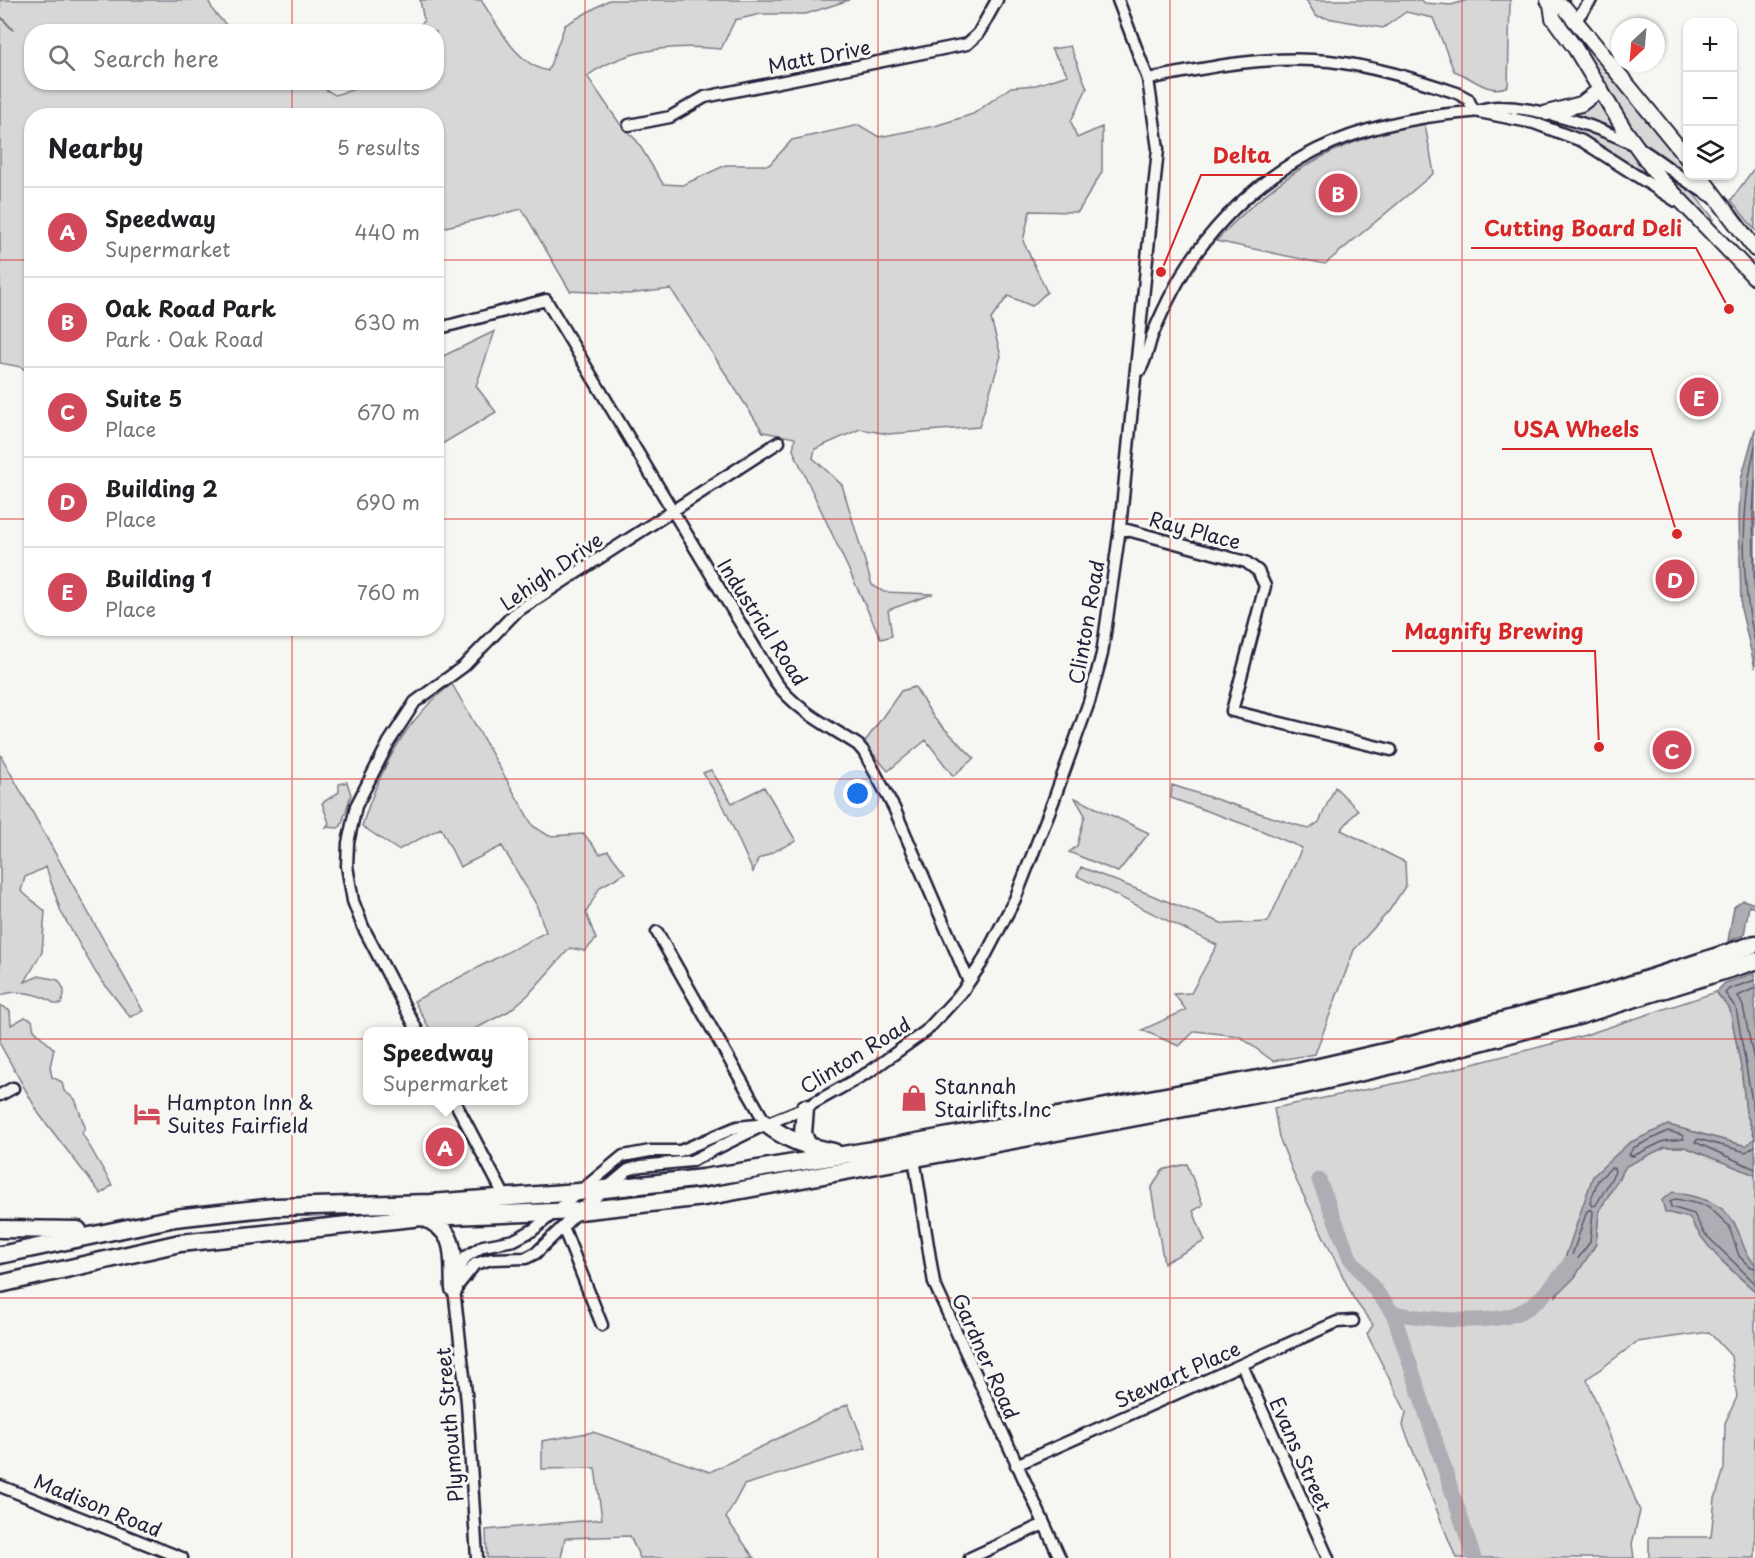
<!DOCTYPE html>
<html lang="en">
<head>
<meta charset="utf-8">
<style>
  body { margin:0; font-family:"Playpen Sans",sans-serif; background:#f2f2f2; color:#202124 }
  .controls { position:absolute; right:18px; top:18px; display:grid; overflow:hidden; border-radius:12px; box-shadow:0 2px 4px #0004 }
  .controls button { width:54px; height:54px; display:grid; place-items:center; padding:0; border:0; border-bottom:2px solid #e0e0e0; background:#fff; color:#202124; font:30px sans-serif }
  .compass { position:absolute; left:1611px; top:18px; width:54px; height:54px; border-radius:50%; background:#fff; box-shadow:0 2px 4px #0004; rotate:206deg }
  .you { position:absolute; left:858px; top:794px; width:21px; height:21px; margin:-15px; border:4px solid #fff; border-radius:50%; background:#1a73e8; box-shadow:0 0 0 9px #1a73e833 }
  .badge { display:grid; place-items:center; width:39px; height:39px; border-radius:50%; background:#d1495b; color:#fff; font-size:20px; font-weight:700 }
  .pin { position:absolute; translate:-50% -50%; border:3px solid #fff; box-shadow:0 2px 6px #0006 }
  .popup { position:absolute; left:363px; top:1027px; width:165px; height:78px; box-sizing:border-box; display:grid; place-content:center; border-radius:12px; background:#fff; filter:drop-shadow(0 2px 4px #0005); font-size:20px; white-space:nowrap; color:#757577 }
  .popup b { font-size:22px; color:#202124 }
  .popup::after { content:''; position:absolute; left:50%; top:100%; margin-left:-12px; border:12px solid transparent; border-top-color:#fff }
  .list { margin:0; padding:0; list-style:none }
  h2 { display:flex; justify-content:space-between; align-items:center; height:78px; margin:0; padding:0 24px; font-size:26px }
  h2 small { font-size:20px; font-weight:400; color:#757577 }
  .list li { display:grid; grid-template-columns:39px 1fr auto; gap:18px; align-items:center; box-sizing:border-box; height:90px; padding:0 24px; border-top:2px solid #e0e0e0 }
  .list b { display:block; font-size:22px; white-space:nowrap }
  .list p { margin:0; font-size:20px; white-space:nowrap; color:#757577 }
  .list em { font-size:20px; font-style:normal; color:#757577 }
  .icon { flex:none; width:33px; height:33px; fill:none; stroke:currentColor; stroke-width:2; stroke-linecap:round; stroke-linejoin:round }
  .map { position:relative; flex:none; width:1755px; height:1558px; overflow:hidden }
  .search { position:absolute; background:#fff; box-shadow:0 2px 4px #0004; left:24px; top:24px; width:420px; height:66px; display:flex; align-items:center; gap:15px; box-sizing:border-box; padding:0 21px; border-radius:24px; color:#757577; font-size:22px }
  .panel { position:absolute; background:#fff; box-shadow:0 2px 4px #0004; left:24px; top:108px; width:420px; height:528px; border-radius:24px }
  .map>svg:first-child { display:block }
  .green { fill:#d7d7d7; stroke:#7c7c89; stroke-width:1.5 }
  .water { fill:#adadb3; stroke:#757583; stroke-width:1.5 }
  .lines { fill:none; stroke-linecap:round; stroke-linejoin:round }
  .shore { stroke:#5a5a6b; stroke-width:1.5 }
  .stream { stroke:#757583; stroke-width:2 }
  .river { stroke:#adadb3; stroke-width:15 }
  .minor-casing { stroke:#22223b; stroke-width:15 }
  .major-casing { stroke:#22223b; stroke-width:18 }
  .highway-casing { stroke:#22223b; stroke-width:21 }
  .minor { stroke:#f6f6f2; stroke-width:10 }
  .major { stroke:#f6f6f2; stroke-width:14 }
  .highway { stroke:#f6f6f2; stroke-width:16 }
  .grid { fill:none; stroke:#d62828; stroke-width:1.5; stroke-opacity:0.55 }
  .labels { text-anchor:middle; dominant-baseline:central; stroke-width:6; stroke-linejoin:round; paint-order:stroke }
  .street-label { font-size:20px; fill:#22223b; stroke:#f6f6f2 }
  .poi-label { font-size:20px; fill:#22223b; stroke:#f6f6f2; text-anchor:start }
  .leader { fill:none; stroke:#d62828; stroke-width:2 }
  .callout-dot { fill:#d62828; stroke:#f6f6f2; stroke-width:2 }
  .callout-label { font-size:21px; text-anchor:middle; font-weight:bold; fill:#d62828; stroke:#f6f6f2; stroke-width:6; stroke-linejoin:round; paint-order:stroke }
</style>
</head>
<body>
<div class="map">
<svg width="1755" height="1558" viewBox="0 0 1755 1558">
  <rect width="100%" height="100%" fill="#f6f6f2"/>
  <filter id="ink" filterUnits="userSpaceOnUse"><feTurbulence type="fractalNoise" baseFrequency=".0167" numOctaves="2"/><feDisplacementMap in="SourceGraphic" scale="12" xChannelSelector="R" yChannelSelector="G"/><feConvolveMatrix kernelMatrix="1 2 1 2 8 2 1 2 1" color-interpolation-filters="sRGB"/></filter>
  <g filter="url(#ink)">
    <path class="green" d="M0,0h208l6,12 18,19 -200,1v50h281l22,13 19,-6 8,-6 74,-1v-50l-22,-1 10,-10 -4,-21h61c17,25 35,65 67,71l17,-46 44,-25h240l-43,14h-45l-26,6 -14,29c-46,-5 -95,-1 -134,27l33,48 17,17 26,43 20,1 43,-20h43l23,-25 67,-15 20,12 56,-11 38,-12 38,-27 25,-2 32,-10 -17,-26 19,-3 17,42 -16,33 6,17 25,-11v45l-24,40 -48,-1 -7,30 24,51 -15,14 -24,-10 -17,23 10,37 -22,71 -91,7 -28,-5 -45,20 -2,9 29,27 30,100 12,7 49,2 -45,16 4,26 -11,3 -88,-189 2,-12 -32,-6 -92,-143 -43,5 -58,-3 -48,-82 -85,20 -1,-113h-404l-1,259 -10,-8 -21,-4z
      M1306,0h115l4,3 26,2 17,-5h42l-2,86c-20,10 -35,-9 -54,-15l-21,-53 -27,-6 -23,16 -67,-12z
      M1559,11l106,127 22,29 1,9h6l4,7 -57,-38 -84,-129z
      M1599,100l21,33 -57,-20z
      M1514,114c30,4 94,16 117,36 8,8 15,21 22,30l-61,-39z
      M1424,120l10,53 -109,91 -109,-23c67,-72 114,-95 208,-121z
      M1755,167v63l-24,-30z
      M1668,174l25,19 21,26 -5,3 -43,-46z
      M495,331l-19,55 20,26 -59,35v-88z
      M452,684l81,142 16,10 35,-2 16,20 8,-3 17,22 -25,14 -14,26 10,26 -11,12 -15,-3 -42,47 -19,16 -38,20h-40l-17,-30 132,-69 -10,-28 -34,-58 -42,21 -19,-39 -43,22 -36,-24c17,-55 43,-107 90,-142z
      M915,687l19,31 40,40 -21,18 -27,-36 -38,31 -24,-28 37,-52z
      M0,754l143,257 -13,6 -34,-44 -35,-61 -15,-45 -21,10 -4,14 24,20 -3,41 -17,30 14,-6 19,4c7,9 8,13 3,24h-6c-13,-10 -41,-16 -55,-8z
      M711,770l21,33 32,-16 32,54 -38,18 -5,13 -29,-65 -21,-34z
      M347,782l4,13 -10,31 -3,2 -12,-1 3,-4 -7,-20 17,-11v-8z
      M1172,785l137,44 10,-7 16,-35 23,23 -17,20 64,32 1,23 -17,26 -35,39 -39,104 -42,7 -34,-25 -44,-5 -16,15 -37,-16 44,-20 -12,-16 17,-1 26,-48 -140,-69 4,-9 143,57 44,-2 34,-74 -42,-18 -89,-32z
      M1075,798l74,35 -31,39 -49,-20 8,-6 8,-31z
      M1716,992l14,17 11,58 5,45 9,26 -8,8 -79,-21 -39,18 -73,152 18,-18 22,-33 3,-33 27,-45 39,-19h20l70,28v89l-11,-12 -10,-30 -69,-10 25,6c15,30 40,51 65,73v267h-106v-21h62l4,-38 9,-30 1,-46 12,-26 -6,-41 -22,-24 -72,10 -50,37 53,132 -8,33 2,14h-178l-53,-132 3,-14 -39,-78 6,-9 -19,-26 -58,-119 -17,-43 -5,-29 129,-26 179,-46z
      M0,1005l10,6 1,14 14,-8 7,3 2,10 20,19 -4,18 2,10 10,5 2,9 11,8 10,28 -3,6 30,52 -11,9 -62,-80 -39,-70z
      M1187,1164l16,41 -10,6 12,30 -41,22 -13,-74 11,-19z
      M848,1404l18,44 -122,37 -18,33 28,40h-114l-10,-22 -65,2 -4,20h-74l-1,-28 116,-11 -7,-51 -53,1v-28l51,-9 117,40z"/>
    <path class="water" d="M1755,429v239l-14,-59 -2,-94 2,-36z
      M1743,900l12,4v4l-6,-2 -5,29 -16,6 6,-34z
      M1755,973v164l-9,-25 -5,-45 -11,-58 -14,-17 9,-9z
      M1668,1125l78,21 9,-8v37l-70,-28h-20l-39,19 -27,45 -3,33 -21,33 -19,19 6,-29 31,-91 36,-33z
      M1673,1192c24,5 48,8 61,31 9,15 7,26 21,41v27c-25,-22 -50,-43 -65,-73l-25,-6 -3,-12z"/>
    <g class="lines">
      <path class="shore" d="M1755,446c-14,63 -15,133 0,196
        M1755,480l-2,35 2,94
        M1755,980l-26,9 -4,4 11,15 19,111
        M1755,988l-17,8 5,10 12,60
        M1668,1131l14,4 2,4 -20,2 -31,15 -4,-1 4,-7z
        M1755,1146l-9,6 -48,-13 -3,3 60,27
        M1611,1168h3l1,4 -19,33 -4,1 -2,-3 8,-23z
        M1591,1209l2,3 -3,30 -19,26 -2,-4 18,-53z
        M1755,1268l-6,-2 -10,-10 -10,-30 -21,-20 -32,-7 -6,3 1,5 23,7 10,19 51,50"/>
      <path class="stream" d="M0,16l13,14"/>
      <path class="river" d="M1319,1180l31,78 43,55
        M1474,1558l-81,-245c32,6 105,14 133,-4 18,-11 33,-31 45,-47"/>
      <defs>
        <path id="minor" d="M1575,21l16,-21
          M1148,79c60,-12 119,-24 181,-18 43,5 86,18 128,32l11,6 6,12
          M1479,112l55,11 48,18 94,60
          M629,125l41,-8 35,-20 262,-53 11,-10 19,-34
          M436,329l110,-29 229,381c20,29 54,45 83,64l6,7 30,56 75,174
          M1140,370c6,-10 8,-22 12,-34 12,-29 26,-58 45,-84 70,-95 159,-131 273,-140 9,-1 18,-5 27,-5 32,0 63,9 93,19 15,6 33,12 46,20 28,17 51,38 80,53
          M1120,528l126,34 12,9 7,15 -33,125 159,39
          M657,932l109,192
          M418,1032l-55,-105 -10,-26 -6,-35 1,-23 8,-37 33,-64 26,-40 49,-36 52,-54 263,-170
          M0,1095l13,-7
          M454,1100l51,97
          M914,1158l20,125 126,275
          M563,1227l39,98
          M455,1289l20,-25 17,-5 34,-1 10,-5 43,-42 49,-41 13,-4 50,-5 75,-37 39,-16 64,-36 57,-41 36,-39 19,-28 34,-65 38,-97 36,-100 13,-48 18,-126 38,-379 -10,-70 -30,-79
          M1242,1365l86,193
          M1016,1465l321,-143 16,-1
          M0,1486l182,72
          M477,1558l-10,-156 -13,-113 5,-20 7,-12 17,-11 31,-6 19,-10 90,-74 27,-5h30l57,-24 20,-2
          M970,1558l74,-34"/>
        <path id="major" d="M1548,0l3,4 2,14 22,30 49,81 36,50 95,99
          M1551,4l13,3 124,152
          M1547,113l34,-9 20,-15
          M1700,176l55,73"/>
        <path id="highway" d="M805,1108l-2,26 6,14
          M766,1124c21,16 41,23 68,28
          M423,1217c36,15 29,38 31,72
          M0,1229l78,1
          M0,1255l175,-37 100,-11 156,-4 147,-11 125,-14 176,-29 423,-78 91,-21 199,-53 163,-53
          M0,1284l180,-41 242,-26 157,-6 125,-14 288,-53 309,-58 92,-21 188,-50 174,-54"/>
      </defs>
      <use href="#minor" class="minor-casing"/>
      <use href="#major" class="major-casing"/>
      <use href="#highway" class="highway-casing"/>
      <use href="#minor" class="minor"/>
      <use href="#major" class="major"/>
      <use href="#highway" class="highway"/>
    </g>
  </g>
  <path class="grid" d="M292,0v32M585,0v1558M878,0v1558M1170,0v1558M1462,0v1558M292,82v34M0,260h32M436,260h1319M0,519h32M436,519h1319M292,628v930M0,779h1755M0,1039h1755M0,1298h1755"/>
  <defs>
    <symbol id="shop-bare" viewBox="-9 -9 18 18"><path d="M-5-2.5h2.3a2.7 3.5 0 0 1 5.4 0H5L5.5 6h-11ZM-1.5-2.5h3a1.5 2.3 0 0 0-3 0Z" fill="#d1495b" stroke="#f6f6f2" stroke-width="2.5" paint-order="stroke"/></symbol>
    <symbol id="hotel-bare" viewBox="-9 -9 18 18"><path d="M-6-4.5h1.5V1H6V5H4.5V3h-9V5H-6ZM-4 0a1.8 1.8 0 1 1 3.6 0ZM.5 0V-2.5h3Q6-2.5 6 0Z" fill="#d1495b" stroke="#f6f6f2" stroke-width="2.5" paint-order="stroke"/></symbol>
  </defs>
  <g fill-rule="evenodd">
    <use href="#shop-bare" x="895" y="1079" width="38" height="38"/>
    <use href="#hotel-bare" x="128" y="1095" width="38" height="38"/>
  </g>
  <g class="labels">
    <g class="street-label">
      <text transform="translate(819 56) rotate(-11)">Matt Drive</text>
      <text transform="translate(1195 530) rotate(15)">Ray Place</text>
      <text transform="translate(551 571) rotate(-35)">Lehigh Drive</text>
      <text transform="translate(763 622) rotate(57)">Industrial Road</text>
      <text transform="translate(1086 622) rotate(-80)">Clinton Road</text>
      <text transform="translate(855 1055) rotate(-32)">Clinton Road</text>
      <text transform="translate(986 1356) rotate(66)">Gardner Road</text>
      <text transform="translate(1177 1374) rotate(-24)">Stewart Place</text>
      <text transform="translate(449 1425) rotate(-95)">Plymouth Street</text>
      <text transform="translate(1301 1454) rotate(66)">Evans Street</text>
      <text transform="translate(98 1505) rotate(22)">Madison Road</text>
    </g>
    <g class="poi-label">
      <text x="934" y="1086">Stannah<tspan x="934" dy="23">Stairlifts Inc</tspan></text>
      <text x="167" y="1102">Hampton Inn &amp;<tspan x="167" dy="23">Suites Fairfield</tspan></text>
    </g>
  </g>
  <path class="leader" d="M1161 272L1201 175H1283M1729 309L1696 248H1471M1677 534L1651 449H1502M1599 747L1595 651H1392"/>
  <g class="callout-dot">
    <circle cx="1161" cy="272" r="6"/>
    <circle cx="1729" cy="309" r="6"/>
    <circle cx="1677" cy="534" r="6"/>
    <circle cx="1599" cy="747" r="6"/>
  </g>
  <g class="callout-label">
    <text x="1242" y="163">Delta</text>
    <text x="1583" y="236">Cutting Board Deli</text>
    <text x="1576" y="437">USA Wheels</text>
    <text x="1494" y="639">Magnify Brewing</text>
  </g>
</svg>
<div class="controls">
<button>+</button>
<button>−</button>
<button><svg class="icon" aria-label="layers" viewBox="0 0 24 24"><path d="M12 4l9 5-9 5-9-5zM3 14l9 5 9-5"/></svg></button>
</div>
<svg class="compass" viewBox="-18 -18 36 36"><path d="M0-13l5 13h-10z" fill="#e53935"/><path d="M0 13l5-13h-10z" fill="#757577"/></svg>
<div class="you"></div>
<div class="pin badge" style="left:445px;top:1147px">A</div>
<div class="popup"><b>Speedway</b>Supermarket</div>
<div class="pin badge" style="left:1338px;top:193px">B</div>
<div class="pin badge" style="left:1672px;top:750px">C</div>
<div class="pin badge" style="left:1675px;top:579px">D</div>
<div class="pin badge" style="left:1699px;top:397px">E</div>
<div class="search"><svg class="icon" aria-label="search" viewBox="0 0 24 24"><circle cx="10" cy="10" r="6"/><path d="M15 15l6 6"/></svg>Search here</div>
<section class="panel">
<h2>Nearby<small>5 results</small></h2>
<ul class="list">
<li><span class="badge">A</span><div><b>Speedway</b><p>Supermarket</p></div><em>440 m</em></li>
<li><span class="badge">B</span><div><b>Oak Road Park</b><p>Park · Oak Road</p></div><em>630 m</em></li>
<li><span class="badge">C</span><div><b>Suite 5</b><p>Place</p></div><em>670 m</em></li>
<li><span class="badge">D</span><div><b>Building 2</b><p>Place</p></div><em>690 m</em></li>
<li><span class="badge">E</span><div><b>Building 1</b><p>Place</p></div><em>760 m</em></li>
</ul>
</section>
</div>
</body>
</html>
